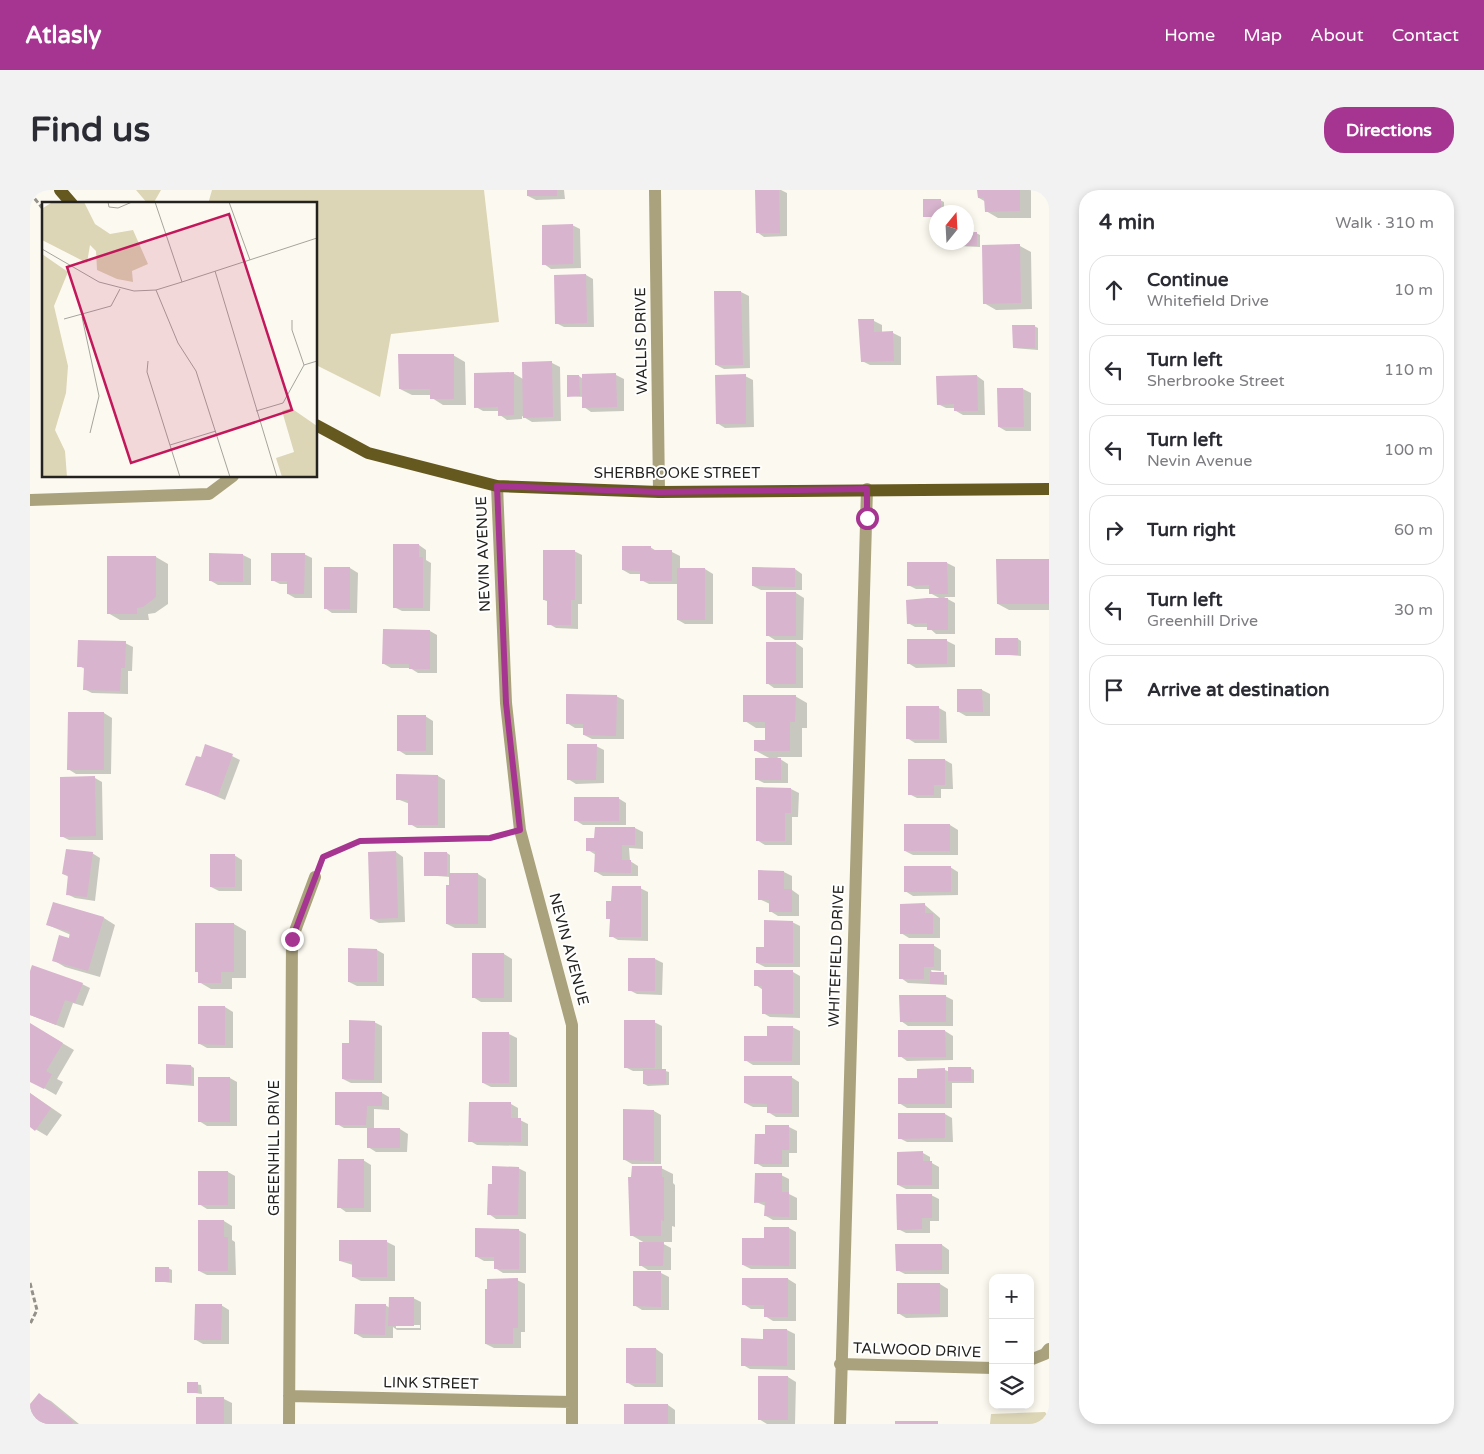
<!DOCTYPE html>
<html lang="en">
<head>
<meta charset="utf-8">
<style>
  body { margin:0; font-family:"Varela Round",sans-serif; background:#f2f2f3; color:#2b2b33 }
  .controls { position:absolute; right:15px; bottom:15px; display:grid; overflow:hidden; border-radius:10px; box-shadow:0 2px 8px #0003 }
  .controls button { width:45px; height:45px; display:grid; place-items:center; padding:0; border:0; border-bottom:1px solid #e1e1e2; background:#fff; color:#2b2b33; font:25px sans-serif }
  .compass { position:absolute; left:899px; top:15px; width:45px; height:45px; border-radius:50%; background:#fff; box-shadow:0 2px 8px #0003; rotate:18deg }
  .stop { position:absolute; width:15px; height:15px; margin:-11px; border:4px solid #a63591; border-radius:50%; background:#fff }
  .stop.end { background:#a63591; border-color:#fff; box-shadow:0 1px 5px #0008 }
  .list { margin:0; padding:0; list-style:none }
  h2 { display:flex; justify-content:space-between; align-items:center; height:65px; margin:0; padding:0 20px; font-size:21px }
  h2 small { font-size:16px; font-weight:400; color:#7c7c81 }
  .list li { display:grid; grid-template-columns:32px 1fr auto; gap:15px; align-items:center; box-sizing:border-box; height:70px; margin:0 10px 10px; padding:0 10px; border:1px solid #e1e1e2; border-radius:20px }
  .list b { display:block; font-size:19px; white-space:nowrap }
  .list p { margin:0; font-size:16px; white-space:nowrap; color:#7c7c81 }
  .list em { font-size:16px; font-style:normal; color:#7c7c81 }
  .icon { flex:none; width:28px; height:28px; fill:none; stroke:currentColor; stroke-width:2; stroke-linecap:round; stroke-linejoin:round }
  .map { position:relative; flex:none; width:1019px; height:1234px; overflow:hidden; border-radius:20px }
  header { display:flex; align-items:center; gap:30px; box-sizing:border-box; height:70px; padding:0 25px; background:#a63591; color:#fff }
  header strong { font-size:24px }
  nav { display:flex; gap:28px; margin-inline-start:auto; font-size:18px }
  .intro { display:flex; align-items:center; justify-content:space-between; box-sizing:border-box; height:120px; padding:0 30px }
  h1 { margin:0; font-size:35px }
  .button { padding:12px 22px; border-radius:20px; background:#a63591; color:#fff; font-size:18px; font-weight:700 }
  main { display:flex; gap:30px; padding:0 30px }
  aside { flex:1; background:#fff; border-radius:20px; box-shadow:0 2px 8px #0003 }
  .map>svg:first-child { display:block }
  .green { fill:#dcd5b6 }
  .shadow { fill:#0003; fill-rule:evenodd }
  .building { fill:#d8b4ce }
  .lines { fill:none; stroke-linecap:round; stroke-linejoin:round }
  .path { stroke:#93918a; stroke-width:3; stroke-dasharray:5 2.5; stroke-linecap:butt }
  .minor { stroke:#aaa27d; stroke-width:12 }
  .major { stroke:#665920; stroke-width:12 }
  .route { stroke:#a63591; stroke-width:6 }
  .labels { text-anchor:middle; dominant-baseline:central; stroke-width:4; stroke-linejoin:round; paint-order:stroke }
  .street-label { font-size:15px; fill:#23221e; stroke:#fff }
  .inset-road { fill:none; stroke:#a5a49c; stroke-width:1 }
  .view { fill:#c2185b; fill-opacity:0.15; stroke:#c2185b; stroke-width:2.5 }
  .inset-edge { fill:none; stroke:#23221e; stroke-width:2.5 }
</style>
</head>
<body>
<header>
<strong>Atlasly</strong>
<nav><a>Home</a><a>Map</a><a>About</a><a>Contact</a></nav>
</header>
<div class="intro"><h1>Find us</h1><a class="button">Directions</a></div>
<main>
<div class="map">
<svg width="1019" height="1234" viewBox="0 0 1019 1234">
  <rect width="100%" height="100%" fill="#fcfaf0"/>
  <path class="green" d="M106,0h25l-8,14h-5z
    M182,0h272l15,132 -108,12 -11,63 -64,-32v-161h-108z
    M1015,1222l4,5v7h-59l1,-10z"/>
  <path class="shadow" d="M498,0h36l1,9 -29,1 -8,-4z
    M726,0h25l6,3v43l-23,1 -7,-5z
    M949,0h52v28h-33l-12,-7v-9l-7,-4z
    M910,10l4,2v10h-8v6l-12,-2z
    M542,35l8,4 1,39 -30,1 -7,-5z
    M946,43l4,2v12l-23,-1 9,-4z
    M990,56l11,6 1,57 -36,1 -12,-7z
    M556,85l7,4 1,48h-30l-8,-4z
    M711,102l8,4 1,72 -26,1 -8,-4z
    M844,131l8,4v8h11l8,4v28h-31l-8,-4z
    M1004,136l4,2v22l-24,-2z
    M423,165l12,7 1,43h-23l-11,-7 -1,-3h-19l-12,-6z
    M522,173l8,4 1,54 -29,1 -10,-6v3l-15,1 -7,-5v-4h-17l-7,-4 37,-34 10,6z
    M553,185h33l8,4v32l-33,1 -7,-5v-10l-16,-1v-20h11l4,3z
    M715,186l8,4 1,47 -29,1 -8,-5z
    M947,186l7,5 1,34h-22l-7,-4v-3h-10l-8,-4z
    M968,199h25l8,4v38h-25l-7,-4z
    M389,355l7,5v10l5,3 -1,48h-28l-8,-4z
    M620,357l8,5h14l8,4v13h25l8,5v50h-28l-7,-4v-36h-29l-8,-4v-6h-11l-7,-4z
    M544,361l8,4v49h-4v25l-22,-1 -7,-4v-22l-5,-2z
    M274,364l8,4v40h-17l-7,-4v-10h-8l-8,-4z
    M213,365l8,4v26h-33l-7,-4z
    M78,367h48l12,7v40l-13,9 -7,1 1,6h-29l-12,-7z
    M1019,370v50h-40l-11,-6z
    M917,373l8,4v30h-11l11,6v31h-19l-8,-7h-13l-7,-4 33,-24 -11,-6v-4h-14l-8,-4z
    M320,378l8,5 -1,40h-25l-7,-5z
    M765,379l7,5v16h-41l-8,-4z
    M738,403h28l8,5 -1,42h-28l-8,-5z
    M400,441l7,4v38h-19l-8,-5h-19l-7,-4z
    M988,449l3,2v15l-24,-2z
    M917,451l8,4v22l-39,1 -8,-5z
    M95,453l8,4 -1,24h-4v23l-36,-1 -8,-4 1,-20 -6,-3z
    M766,453l7,5v40h-29l-7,-5z
    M928,500h24l8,4v22h-24l-7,-4z
    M586,506l8,4v39h-32l-8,-4v-7h-9l-8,-5z
    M765,506l12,7v25h-5v29h-25l11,7v19h-24l-8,-4 15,-20 -15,-8 10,-10v-13h-10l-11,-7z
    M909,518l7,4 1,31h-32l-8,-5z
    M39,523h35l8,5 -1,56h-35l-8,-5z
    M395,526l8,5v34h-27l-8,-5z
    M566,556l8,4v33l-28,1 -8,-5z
    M202,566l8,4 -15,40 -38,-16 14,-25z
    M915,570l7,4 1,25h-12v9h-24l-8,-4z
    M408,586l7,4v48h-28l-7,-4v-20l-13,-5z
    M65,588l7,4 1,58h-34l-8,-4z
    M727,598l34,1 8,4 -1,24h-6v28h-27l-8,-5z
    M588,608l8,5v22h-43l-8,-5z
    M920,635l8,5v25h-45l-8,-4z
    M566,638h39l8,4v17l-14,-1 1,13 8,5v10h-35l-7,-4v-17l-8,-5 8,-11z
    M366,662l7,5 2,65 -26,1 -8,-4z
    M62,663l8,5 -5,43 -20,-3 -8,-4 2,-17 -6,-3z
    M417,663l3,2v19h28l8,5v49h-31l-8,-4 3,-47 -25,-2z
    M204,665l8,5v31h-23l-8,-4z
    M920,677l8,5v23l-45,1 -8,-5z
    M754,682l8,4v14l7,5v21h-21l-8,-5v-7l-11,-5z
    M610,698l8,4v49l-30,-1 -7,-4v-16l-3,-2z
    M24,714l50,14 11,7 -15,52 -35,-10 -12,-7 18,-25 -23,-10z
    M895,715l15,13v20h-31l-8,-5z
    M762,732l8,4v41h-35l-8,-4 8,-15z
    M166,734h38l12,7v47h-14v11h-21l-12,-7v-9l-3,-2z
    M903,755l8,5v21l-10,-1 1,3 15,2v10l-39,-2 -7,-5z
    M347,760l7,4v32h-27l-8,-4z
    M443,764h31l8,5v43h-31l-8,-5z
    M625,769l8,4 -1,32 -25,-1 -8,-4z
    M763,782l7,4v42l-30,-1 -7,-4v-23l-7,-5z
    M0,785l52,9 8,4 -7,18 -10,-3 -9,25 -34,-13z
    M915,806l8,4v26h-45l-7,-5z
    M195,817l8,5v36h-26l-7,-4z
    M344,832l8,4v57h-31l-8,-4 7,-35z
    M624,832l8,4v44l7,2v13l-21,1 -4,-2v-13h-11l-8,-4z
    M0,834l44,26 -17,29 6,3 -7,13 -26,-15z
    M762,837l8,4v34h-47l-8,-5 23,-23z
    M869,841h46l8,5v24l-46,1 -7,-5z
    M454,843l25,1 8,4v49h-26l-8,-4z
    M161,876l3,2v18l-26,-2z
    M940,878l4,2v13h-22v25h-45l-8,-5 20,-23 26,-10 5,2z
    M761,887l8,5v35h-23l-8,-5 1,-5h-16l-8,-4z
    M200,888l7,4v44h-30l-8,-5z
    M0,903l32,22 -15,21 -17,-10z
    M352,903l7,4v13l-15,-1v20h26l8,5 -1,18h-31l-8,-5v-19h-24l-7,-4z
    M481,914l7,4v11l10,5v22l-51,-1 -7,-4z
    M624,921l7,4v49h-29l-7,-4z
    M915,924l7,4 1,24h-46l-8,-4z
    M759,937l8,4v22h-8v14h-26l-7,-4 10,-28z
    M893,963l7,4v5l9,5v22h-33l-8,-4z
    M333,970l8,5v47h-25l-7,-5z
    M488,978l8,4v47h-30l-7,-5 4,-28z
    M631,978l12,6v9l2,2v42l-3,-1v16h-12l11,6v22h-23l-8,-5 5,-22 -14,-8z
    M198,982l7,4v33h-28l-8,-5z
    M751,985l8,4v15l8,4v22h-24l-7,-4v-10l-10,-4z
    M901,1005l8,4v22h-9v12h-24l-8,-4z
    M169,1031h25l8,5v14l3,2 1,33h-29l-8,-4z
    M759,1038l7,4v37h-45l-8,-4 22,-26z
    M488,1040l8,4v39h-23l-8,-5v-7h-11l-7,-4z
    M357,1052l8,4v35h-34l-8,-4v-12l-13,-4z
    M912,1055l7,5v24h-44l-8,-4z
    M138,1078l4,2v13l-15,-2z
    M631,1083l8,4v33h-27l-8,-5z
    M713,1089h45l8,5v37h-23l-8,-5v-7h-14l-8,-5z
    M487,1090l8,4v48h-4v16h-27l-8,-4z
    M910,1094l8,5v28l-42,1 -8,-5z
    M383,1108l8,4v28h-24l-4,-3v11h-30l-7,-4 29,-29 5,3zM366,1135h24v3h-24z
    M191,1115l8,5v34h-26l-7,-4z
    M735,1140h22l8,4v36l-45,-1 -7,-4 22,-25z
    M626,1159l7,5v33h-28l-7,-4z
    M758,1187l8,5 -1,42h-28l-8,-5z
    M158,1193l13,2 1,9 -14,-2z
    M9,1205l12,6 28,23h-49v-18z
    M167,1208l27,1 8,4v21h-35z
    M638,1215l7,5v14h-50z"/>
  <path class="building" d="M497,0h30v6h-30z
    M725,0h24l1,43h-24z
    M947,0h43v21l-35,1 -1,-14h-6z
    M893,9h18v13h-5v5h-13z
    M543,34v40l-31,1v-40z
    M936,42h11v14h-21v-4h10z
    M990,54l1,59 -38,1 -1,-59z
    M556,84l1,49 -32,1 -1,-49z
    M684,101h27l2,74h-28z
    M828,129h16v13l19,-1 1,30 -33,1z
    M982,135h23v23h-22z
    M368,164h56v45h-24v-10h-31z
    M522,171l1,56 -30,1 -1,-56z
    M484,182v43l-16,1v-9l-24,1v-35z
    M586,183l1,34 -35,1v-34z
    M716,184v50h-30l-1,-49z
    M537,185h12l1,21 -13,1z
    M947,185l1,36h-24v-7l-17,1 -1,-29z
    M967,198h26l1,39h-26z
    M363,354h26v13h4v51h-30z
    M592,356h29v4h21v31h-32v-10l-18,-1z
    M513,360h32v50h-4v25h-24v-25h-4z
    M179,363l34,1v28l-34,-1z
    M241,363h34l-1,41h-17v-13h-16z
    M77,366h49v41l-13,10 -6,1v6h-30z
    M966,369h53v45h-52z
    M877,372h40l1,32h-19v-9l-22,1z
    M294,377h26v42h-26z
    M722,377l43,1v19l-43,-1z
    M647,378h28v52h-28z
    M736,402h30v44h-30z
    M897,408h21v32h-21v-7l-20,1 -1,-24z
    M353,439l47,1v39h-21v-5h-27z
    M965,448h23v17h-23z
    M877,449h40v25h-40z
    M48,450l48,1 -1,27h-4l-1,23 -37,-1 1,-23h-7z
    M736,452h30v42h-30z
    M927,499h25l1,23h-26z
    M536,504l51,1 -1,41 -33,-1v-11h-17z
    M713,505h53l-1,27h-5v29h-36v-11h11v-18h-22z
    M876,516h33v33h-33z
    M38,522h36v58h-37z
    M367,525h29v36h-29z
    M175,554l28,10 -15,42 -33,-11 11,-29 5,1z
    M537,554h30l-1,36h-29z
    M725,568h26v22h-26z
    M878,569h37v26h-11v10h-26z
    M366,584l42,1v50h-30v-25h-12z
    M65,586l1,60 -36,1v-60z
    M726,597l35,1v25h-6v28h-29z
    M544,607h45v24h-45z
    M874,634h46v27h-46z
    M565,637h40v18h-13v15h9v13l-37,-1 1,-21h-9v-13h8z
    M36,659l27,3 -6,45 -21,-2 2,-20 -6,-1z
    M366,661l2,67 -28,1 -2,-67z
    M394,662h23v24h-23z
    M180,664h25v33h-25z
    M874,676h47v26h-47z
    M728,680l26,1v18h8v23h-23v-12h-11z
    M419,683h29v51h-32v-39h3z
    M582,696h29v51h-32l1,-18h-4v-18h5z
    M23,712l51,15 -16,54 -36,-10 7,-26 10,3 1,-6 -24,-7z
    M895,713v10h8v21h-33v-30z
    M734,730l29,1v42h-37v-16h8z
    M165,733h39v49h-13v11h-23v-11h-3z
    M869,754h35v23h-10v12h-25z
    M318,758l29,1v33h-29z
    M442,763h32v45h-32z
    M598,768h27v33h-27z
    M2,775l51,18 -8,20 -10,-3 -9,25 -26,-10v-44z
    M724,780h39v44h-31v-28h-8z
    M900,782h14v12h-14z
    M869,805h47v27h-46z
    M168,816h27v39l-27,-1z
    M319,830l26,1 -1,59 -32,-1v-36h7z
    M594,830h31v48h-31z
    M0,833l33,20 -17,28 6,3 -8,15 -14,-7z
    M737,836h26l-1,35h-48v-25h23z
    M868,840h47l1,27h-48z
    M452,842h27v51h-27z
    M136,874l25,1v19h-25z
    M918,877h23v14h-23z
    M915,878v36h-47v-26h19v-9z
    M613,879h23v15h-23z
    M714,886h48v37h-25v-9l-23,-1z
    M168,887h32v45h-32z
    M305,902h47v14h-15l-1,19h-31z
    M0,903l21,15 -16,23 -5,-4z
    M439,912h42v16h10v24h-53z
    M593,919l31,1v51l-31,-1z
    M868,923h47v25l-47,1z
    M735,935h24v25h-7v14h-28l1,-30h10z
    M337,938h33v20h-33z
    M893,961v10h9v24h-35v-33z
    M308,969h26v49h-27z
    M462,976l27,1 -1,48h-31l1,-31h4z
    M602,976h30v11h2v44l-3,-1v16h-31l-2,-59h3z
    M168,981h30v34h-30z
    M725,983h27v19h7v25l-25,-1 1,-14 -11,1z
    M866,1004h36v24h-10v11l-25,1z
    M168,1030h26v17h4v34h-30z
    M734,1037h25v39l-47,-1v-27h22z
    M445,1038l44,1v40h-25v-12h-19z
    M309,1050h48v37h-35v-16h-13z
    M609,1052h25l-1,24h-24z
    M865,1054h47v26l-46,1z
    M125,1077h14v15h-14z
    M603,1081h28v36l-28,-1z
    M488,1088v50h-5v16h-28v-55h2v-10z
    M712,1088h46v39h-24v-12h-22z
    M867,1093h43v31h-43z
    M359,1107h25v29h-26z
    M165,1114h27l-1,36h-27z
    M325,1114h31l-1,31 -31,-1z
    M733,1139h24v37h-46v-28l22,1z
    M596,1158h30v35h-30z
    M728,1186h30v44h-30z
    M157,1192h11v11h-11z
    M9,1203l35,29 -2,2h-42v-20z
    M166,1207h28v27h-28z
    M594,1214h44v20h-44z
    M865,1231h43v3h-43z"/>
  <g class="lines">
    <path class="path" d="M0,3l14,17
      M291,672l2,-5 36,-16 131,-3 15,-4
      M0,1093l7,27 -7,14"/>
    <path class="minor" d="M625,0l4,302
      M467,296l9,217 14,127 52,195v399
      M0,310l179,-6 24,-18
      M1000,1170l15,-6 4,-5
      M810,1174l153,4
      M259,1206l283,6
      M259,1234l3,-485 23,-62
      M810,1234l27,-935"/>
    <path class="major" d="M30,0l12,14
      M286,235l52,28 129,33 162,6 390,-3"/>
  </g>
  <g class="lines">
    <path class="route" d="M262,749l31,-82 37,-16 130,-3 30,-8 -14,-127 -9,-217 162,6 208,-3v29"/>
  </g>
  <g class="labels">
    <g class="street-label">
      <text transform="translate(611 151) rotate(-91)">WALLIS DRIVE</text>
      <text x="647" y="283">SHERBROOKE STREET</text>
      <text transform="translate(453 364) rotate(-92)">NEVIN AVENUE</text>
      <text transform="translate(539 759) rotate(75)">NEVIN AVENUE</text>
      <text transform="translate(806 766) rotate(-88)">WHITEFIELD DRIVE</text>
      <text transform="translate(244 958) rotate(-90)">GREENHILL DRIVE</text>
      <text transform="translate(887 1160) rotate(2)">TALWOOD DRIVE</text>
      <text transform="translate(401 1193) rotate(1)">LINK STREET</text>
    </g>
  </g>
  <g transform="translate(12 12)">
    <rect width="275" height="275" fill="#fcfaf0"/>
    <path d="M42,0l11,22 15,10 23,-4 15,34 -16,7 1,11 -16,-3 -20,-9 -1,-19 -6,-6 -3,18 -45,-23 1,-32 8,-5zM0,52l26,18 -14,34 14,60 -2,27 -11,37 10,21 2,26h-25zM249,206l26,18v51h-35l-6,-19 18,-6 -12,-41z" fill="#dcd5b6"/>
    <path class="inset-road" d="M66,0l1,5 9,1 14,-6M113,0l27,80M187,0l21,58M0,47l57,33 35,9 22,-1 26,-8 135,-44M173,69l62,206M114,88l22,53 18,28 34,106M40,115l17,79 -9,37M22,117l47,-13 9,-17M250,118v10l12,35M106,159l-1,11 33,105M214,209l27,-8 21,-38 13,-4M128,243l46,-14"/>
    <path class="view" d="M187,12l63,196 -161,53 -64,-196z"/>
    <rect width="275" height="275" class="inset-edge"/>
  </g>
</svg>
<div class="controls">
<button>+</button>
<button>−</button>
<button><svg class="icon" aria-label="layers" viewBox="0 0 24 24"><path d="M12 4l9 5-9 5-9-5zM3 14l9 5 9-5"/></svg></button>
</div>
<svg class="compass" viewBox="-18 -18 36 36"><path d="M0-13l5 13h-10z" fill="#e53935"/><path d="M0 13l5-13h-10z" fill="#7c7c81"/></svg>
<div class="stop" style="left:837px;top:328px"></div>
<div class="stop end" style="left:262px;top:749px"></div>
</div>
<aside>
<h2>4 min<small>Walk · 310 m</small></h2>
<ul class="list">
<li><svg class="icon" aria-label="ahead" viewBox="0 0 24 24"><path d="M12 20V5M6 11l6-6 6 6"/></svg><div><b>Continue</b><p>Whitefield Drive</p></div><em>10 m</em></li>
<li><svg class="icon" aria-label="left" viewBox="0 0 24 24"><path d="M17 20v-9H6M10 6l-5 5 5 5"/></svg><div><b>Turn left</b><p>Sherbrooke Street</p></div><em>110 m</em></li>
<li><svg class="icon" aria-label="left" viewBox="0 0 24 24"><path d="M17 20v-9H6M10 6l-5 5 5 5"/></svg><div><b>Turn left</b><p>Nevin Avenue</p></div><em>100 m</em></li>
<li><svg class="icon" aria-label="right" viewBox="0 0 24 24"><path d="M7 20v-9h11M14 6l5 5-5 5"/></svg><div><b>Turn right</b></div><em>60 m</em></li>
<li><svg class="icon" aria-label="left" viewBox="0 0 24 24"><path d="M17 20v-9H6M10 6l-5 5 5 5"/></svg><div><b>Turn left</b><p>Greenhill Drive</p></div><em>30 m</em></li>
<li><svg class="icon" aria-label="arrive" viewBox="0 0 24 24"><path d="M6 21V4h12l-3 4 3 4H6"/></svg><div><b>Arrive at destination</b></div></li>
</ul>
</aside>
</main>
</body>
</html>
